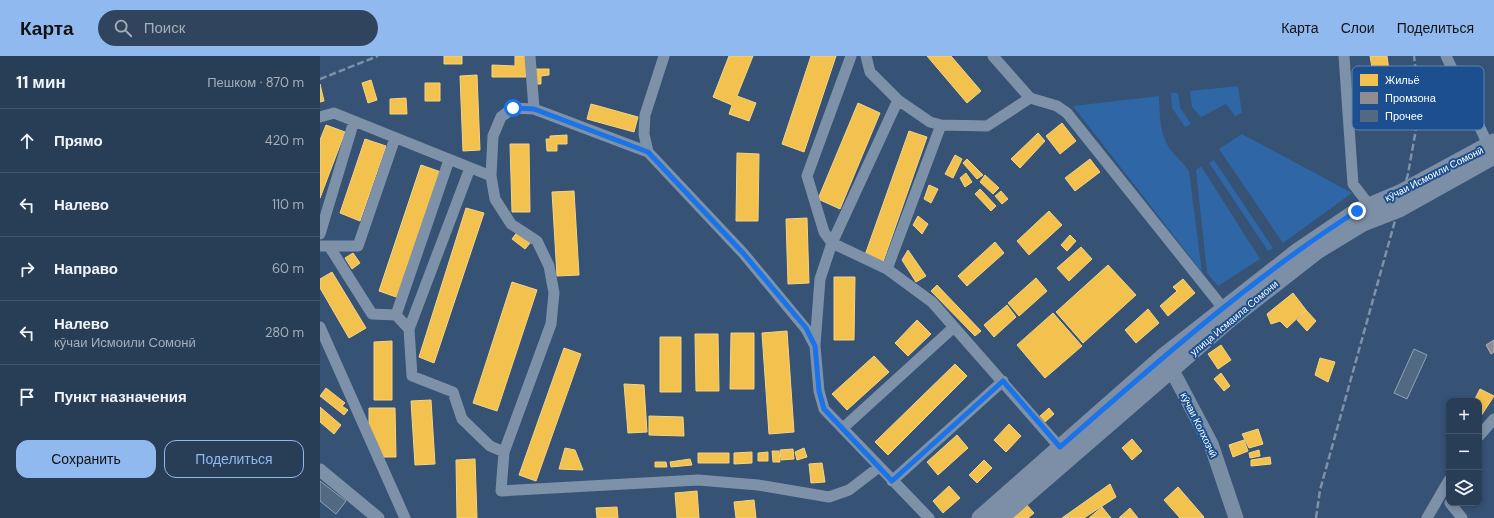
<!DOCTYPE html>
<html lang="ru">
<head>
<meta charset="utf-8">
<style>
  body { margin:0; font-family:"DM Sans",sans-serif; background:#30455d; color:#f1f3f6 }
  .controls { position:absolute; right:12px; bottom:12px; display:grid; overflow:hidden; border-radius:8px; box-shadow:0 2px 6px #0003 }
  .controls button { width:36px; height:36px; display:grid; place-items:center; padding:0; border:0; border-bottom:1px solid #44576d; background:#283e57; color:#f1f3f6; font:20px sans-serif }
  .stop { position:absolute; width:12px; height:12px; margin:-9px; border:3px solid #1a73e8; border-radius:50%; background:#fff }
  .stop.end { background:#1a73e8; border-color:#fff; box-shadow:0 1px 4px #0008 }
  .list { margin:0; padding:0; list-style:none }
  h2 { display:flex; justify-content:space-between; align-items:center; height:52px; margin:0; padding:0 16px; font-size:17px }
  h2 small { font-size:13px; font-weight:400; color:#a5aeba }
  .list li { display:grid; grid-template-columns:26px 1fr auto; gap:12px; align-items:center; box-sizing:border-box; height:64px; padding:0 16px; border-top:1px solid #44576d }
  .list b { display:block; font-size:15px; white-space:nowrap }
  .list p { margin:0; font-size:13px; white-space:nowrap; color:#a5aeba }
  .list em { font-size:13px; font-style:normal; color:#a5aeba }
  .actions { display:flex; gap:8px; padding:12px 16px }
  .actions a { flex:1; padding:9px 0; border:1px solid #90b9f0; border-radius:12px; text-align:center; font-size:14px; color:#90b9f0 }
  .actions .main { background:#90b9f0; color:#111 }
  .icon { flex:none; width:22px; height:22px; fill:none; stroke:currentColor; stroke-width:2; stroke-linecap:round; stroke-linejoin:round }
  .map { position:relative; flex:none; width:1174px; height:462px; overflow:hidden }
  header { display:flex; align-items:center; gap:24px; box-sizing:border-box; height:56px; padding:0 20px; background:#90b9f0; color:#111 }
  header strong { font-size:19px }
  nav { display:flex; gap:22px; margin-inline-start:auto; font-size:14px }
  .search { width:280px; height:36px; background:#30455d; display:flex; align-items:center; gap:10px; box-sizing:border-box; padding:0 14px; border-radius:22px; color:#a5aeba; font-size:15px }
  main { display:flex }
  aside { flex:1; background:#283e57 }
  .map>svg:first-child { display:block }
  .green { fill:#2f66a5 }
  .homes { fill:#f2c14e; stroke:#f6d483 }
  .industry { fill:#8d8d92; stroke:#afafb3 }
  .building { fill:#526984; stroke:#92a2b6 }
  .lines { fill:none; stroke-linecap:round; stroke-linejoin:round }
  .minor { stroke:#7d92a8; stroke-width:11 }
  .tertiary { stroke:#7d92a8; stroke-width:13 }
  .secondary { stroke:#798da4; stroke-width:15 }
  .primary { stroke:#7d8ea7; stroke-width:17 }
  .rail { stroke:#7e92a7; stroke-width:2.5; stroke-dasharray:7 3; stroke-linecap:butt }
  .route { stroke:#1a73e8; stroke-width:5 }
  .labels { text-anchor:middle; dominant-baseline:central; stroke-width:4; stroke-linejoin:round; paint-order:stroke }
  .street-label { font-size:10px; fill:#fff; stroke:#1b4f8f }
  .key { fill:#1b4f8f; stroke:#5f84b1; stroke-width:1 }
  .key-label { font-size:11px; fill:#fff }
</style>
</head>
<body>
<header>
<strong>Карта</strong>
<div class="search"><svg class="icon" aria-label="search" viewBox="0 0 24 24"><circle cx="10" cy="10" r="6"/><path d="M15 15l6 6"/></svg>Поиск</div>
<nav><a>Карта</a><a>Слои</a><a>Поделиться</a></nav>
</header>
<main>
<aside>
<h2>11 мин<small>Пешком · 870 m</small></h2>
<ul class="list">
<li><svg class="icon" aria-label="ahead" viewBox="0 0 24 24"><path d="M12 20V5M6 11l6-6 6 6"/></svg><div><b>Прямо</b></div><em>420 m</em></li>
<li><svg class="icon" aria-label="left" viewBox="0 0 24 24"><path d="M17 20v-9H6M10 6l-5 5 5 5"/></svg><div><b>Налево</b></div><em>110 m</em></li>
<li><svg class="icon" aria-label="right" viewBox="0 0 24 24"><path d="M7 20v-9h11M14 6l5 5-5 5"/></svg><div><b>Направо</b></div><em>60 m</em></li>
<li><svg class="icon" aria-label="left" viewBox="0 0 24 24"><path d="M17 20v-9H6M10 6l-5 5 5 5"/></svg><div><b>Налево</b><p>кӯчаи Исмоили Сомонӣ</p></div><em>280 m</em></li>
<li><svg class="icon" aria-label="arrive" viewBox="0 0 24 24"><path d="M6 21V4h12l-3 4 3 4H6"/></svg><div><b>Пункт назначения</b></div></li>
</ul>
<div class="actions"><a class="main">Сохранить</a><a>Поделиться</a></div>
</aside>
<div class="map">
<svg width="1174" height="462" viewBox="0 0 1174 462">
  <rect width="100%" height="100%" fill="#365274"/>
  <path class="green" d="M918,30l4,27 -7,3 -9,-12 -25,13 -9,-10 -2,-16z
    M851,37h7l2,14 11,17 -6,3 -13,-19z
    M839,40c1,19 0,37 11,53 6,8 13,13 19,22l13,101 -129,-166z
    M922,78l110,59 -69,50 -64,-94z
    M894,104l59,88 -5,3 -59,-88z
    M881,110l59,93 -42,27 -11,-13 -11,-103z"/>
  <path class="homes" d="M124,0h18v8h-18z
    M195,0h12l-1,21h-34v-12l23,1z
    M409,0h24l-16,40 19,7 -7,18 -20,-7 3,-9 -19,-8z
    M491,0h25l-32,96 -22,-8z
    M607,0h24l30,35 -14,12z
    M1050,0h17l2,15 -16,2z
    M212,13h17v6l-8,1v8h-8z
    M157,19l3,75 -17,1 -3,-75z
    M51,24l6,20 -9,3 -6,-20z
    M105,27h15v18h-15z
    M0,28l4,17 -4,1z
    M86,42l1,16h-17v-15z
    M538,47l22,10 -40,96 -22,-10z
    M271,48l47,13 -4,15 -47,-13z
    M742,67l14,18 -16,13 -14,-18z
    M6,69l19,7 -25,66v-58z
    M589,75l18,6 -44,125 -18,-7z
    M718,77l7,8 -25,27 -9,-9z
    M247,79v9h-10v7h-10l-1,-12h4v-3z
    M45,83l21,7 -26,75 -20,-8z
    M190,88h19l1,68h-18z
    M417,97l22,1 -1,67h-22z
    M635,99l7,4 -9,19 -8,-4z
    M647,103l16,16 -6,4 -14,-16z
    M770,103l10,13 -25,19 -10,-13z
    M101,109l20,7 -42,126 -20,-7z
    M646,117l6,9 -7,5 -5,-9z
    M665,119l14,13 -6,6 -13,-12z
    M609,129l9,4 -7,14 -7,-4z
    M660,133l16,17 -5,5 -16,-17z
    M254,135l5,84 -22,1 -5,-84z
    M681,135l7,8 -6,5 -7,-8z
    M146,152l18,5 -50,150 -15,-6z
    M729,155l13,14 -33,30 -12,-14z
    M598,160l10,8 -6,10 -9,-9z
    M487,162l2,65 -21,1 -2,-65z
    M198,175l13,11 -6,7 -13,-10z
    M750,179l6,6 -9,10 -6,-6z
    M675,186l9,11 -37,33 -9,-10z
    M761,191l11,12 -23,22 -12,-13z
    M588,194l18,26 -10,6 -14,-22z
    M33,197l7,10 -8,6 -7,-11z
    M788,209l28,30 -53,48 -27,-31z
    M12,216l34,56 -17,10 -29,-50v-9z
    M514,221h21l-1,63h-20z
    M716,222l11,13 -28,25 -11,-13z
    M863,223l12,14 -27,23 -8,-10 17,-15 -4,-4z
    M192,226l25,8 -40,121 -24,-8z
    M617,229l44,46 -6,5 -44,-45z
    M973,237l13,17 -19,18 -7,-7 -9,3 -4,-10z
    M687,249l9,12 -22,20 -10,-12z
    M828,253l11,14 -23,20 -11,-13z
    M986,254l10,11 -9,10 -10,-11z
    M733,257l29,33 -37,32 -28,-33z
    M597,264l14,14 -23,22 -13,-13z
    M467,275l7,101 -25,2 -7,-101z
    M411,277h23v56h-24z
    M375,278h23l1,57h-23z
    M340,281h21v55h-21z
    M72,285v59h-18v-58z
    M901,289l10,15 -13,9 -10,-15z
    M244,292l17,6 -45,127 -17,-6z
    M554,300l15,16 -42,38 -15,-16z
    M1000,302l15,4 -7,20 -13,-7z
    M635,308l12,12 -79,79 -13,-13z
    M901,317l9,13 -6,5 -10,-12z
    M304,328l20,1 3,47 -19,1z
    M6,332l19,15 -3,3 6,4 -4,5 -24,-19z
    M1160,333l14,7 -15,23v-18h-5z
    M111,344l4,64 -20,1 -4,-64z
    M0,351l21,18 -7,9 -14,-12z
    M49,352h26l1,49h-14l-13,-32z
    M729,352l5,6 -9,8 -6,-5z
    M329,360l34,1 1,19 -35,-1z
    M689,368l12,12 -15,16 -12,-12z
    M938,373l5,15 -14,4 -7,-14z
    M637,379l11,13 -30,27 -11,-13z
    M812,383l10,12 -10,9 -10,-12z
    M924,384l4,11 -15,6 -4,-12z
    M245,392l10,2 8,20 -24,-1z
    M484,392l3,9 -10,3 -2,-8z
    M473,393l1,10 -13,1 -1,-10z
    M939,394l1,6 -10,2 -1,-5z
    M452,395h7l1,11h-7z
    M432,396v11l-18,1v-11z
    M448,396v9h-10v-8z
    M378,397h31v10h-31z
    M950,401l1,7 -20,2v-6z
    M155,403l2,59h-20l-1,-58z
    M370,403l2,6 -21,2 -1,-5z
    M664,404l8,8 -15,15 -8,-8z
    M335,406h11l1,5h-12z
    M502,407l3,19 -14,1 -2,-19z
    M790,428l6,13 -32,21h-22z
    M629,430l11,12 -17,15 -10,-12z
    M858,431l26,30 -1,1h-23l-16,-18z
    M377,435l2,27h-22l-2,-25z
    M434,444l2,18h-20l-2,-16z
    M704,446l10,11 -6,5h-17z
    M297,451l1,11h-21l-1,-10z
    M782,451l9,11h-22z
    M810,452l8,10h-19z"/>
  <path class="industry" d="M1174,284v12l-3,2 -5,-9z"/>
  <path class="building" d="M1094,293l13,6 -20,44 -13,-6z
    M0,425l26,20 -10,13 -16,-13z"/>
  <g class="lines">
    <path class="minor" d="M210,0l4,53
      M344,0l-19,59 -1,19 4,18 95,101 63,76 9,17 4,45 5,18 105,109
      M531,0l-44,120 17,56 8,11 55,26 45,33 132,150
      M546,0l4,16 28,28 32,22 11,3 46,1 43,-28
      M673,0l37,42 27,8 10,7 160,200
      M1024,0l9,128 17,22
      M1126,0l45,95
      M0,61l14,-4 157,63
      M328,96l-114,-43 -21,-1 -12,9 -8,19 -2,40 4,23 16,25 26,17 12,25 5,27 -3,31 -47,128 -3,39 197,-11 60,5 71,12 20,-7 30,-23
      M0,178l34,-113
      M0,190h38l37,-108
      M9,190l43,68 24,1 13,14 3,47 41,16 9,27 28,27 14,6
      M567,213l54,-144
      M76,259l53,-155
      M0,271l85,191
      M89,273l61,-161
      M495,289l5,-66 12,-36 66,-143
      M523,372l111,-101
      M1159,380l15,-17
      M572,425l111,-100
      M1130,447l12,15
      M1107,462l22,-38"/>
    <path class="tertiary" d="M0,414l58,48"/>
    <path class="secondary" d="M846,303l45,85 25,74"/>
    <path class="primary" d="M660,462l184,-162 134,-105 59,-40 45,-19 92,-50
      M680,462l231,-200 86,-67 46,-28 36,-14 95,-53"/>
    <path class="rail" d="M0,23l58,-23
      M996,462l4,-28 88,-316 8,-45 1,-49 -3,-24"/>
  </g>
  <g class="lines">
    <path class="route" d="M193,52l21,1 114,43 95,101 63,75 9,18 4,45 5,18 68,72 111,-100 57,66c95,-83 190,-168 297,-236"/>
  </g>
  <g class="labels">
    <g class="street-label">
      <text transform="translate(1114 118) rotate(-27)">кӯчаи Исмоили Сомонӣ</text>
      <text transform="translate(914 262) rotate(-40)">улица Исмаила Сомони</text>
      <text transform="translate(879 369) rotate(64)">кӯчаи Колхозчӣ</text>
    </g>
  </g>
  <rect x="1032" y="10" width="132" height="64" rx="6" class="key"/>
  <rect x="1040" y="18" width="18" height="12" fill="#f2c14e"/>
  <rect x="1040" y="36" width="18" height="12" fill="#8d8d92"/>
  <rect x="1040" y="54" width="18" height="12" fill="#526984"/>
  <g class="key-label">
    <text x="1065" y="28">Жильё</text>
    <text x="1065" y="46">Промзона</text>
    <text x="1065" y="64">Прочее</text>
  </g>
</svg>
<div class="controls">
<button>+</button>
<button>−</button>
<button><svg class="icon" aria-label="layers" viewBox="0 0 24 24"><path d="M12 4l9 5-9 5-9-5zM3 14l9 5 9-5"/></svg></button>
</div>
<div class="stop" style="left:193px;top:52px"></div>
<div class="stop end" style="left:1037px;top:155px"></div>
</div>
</main>
</body>
</html>
